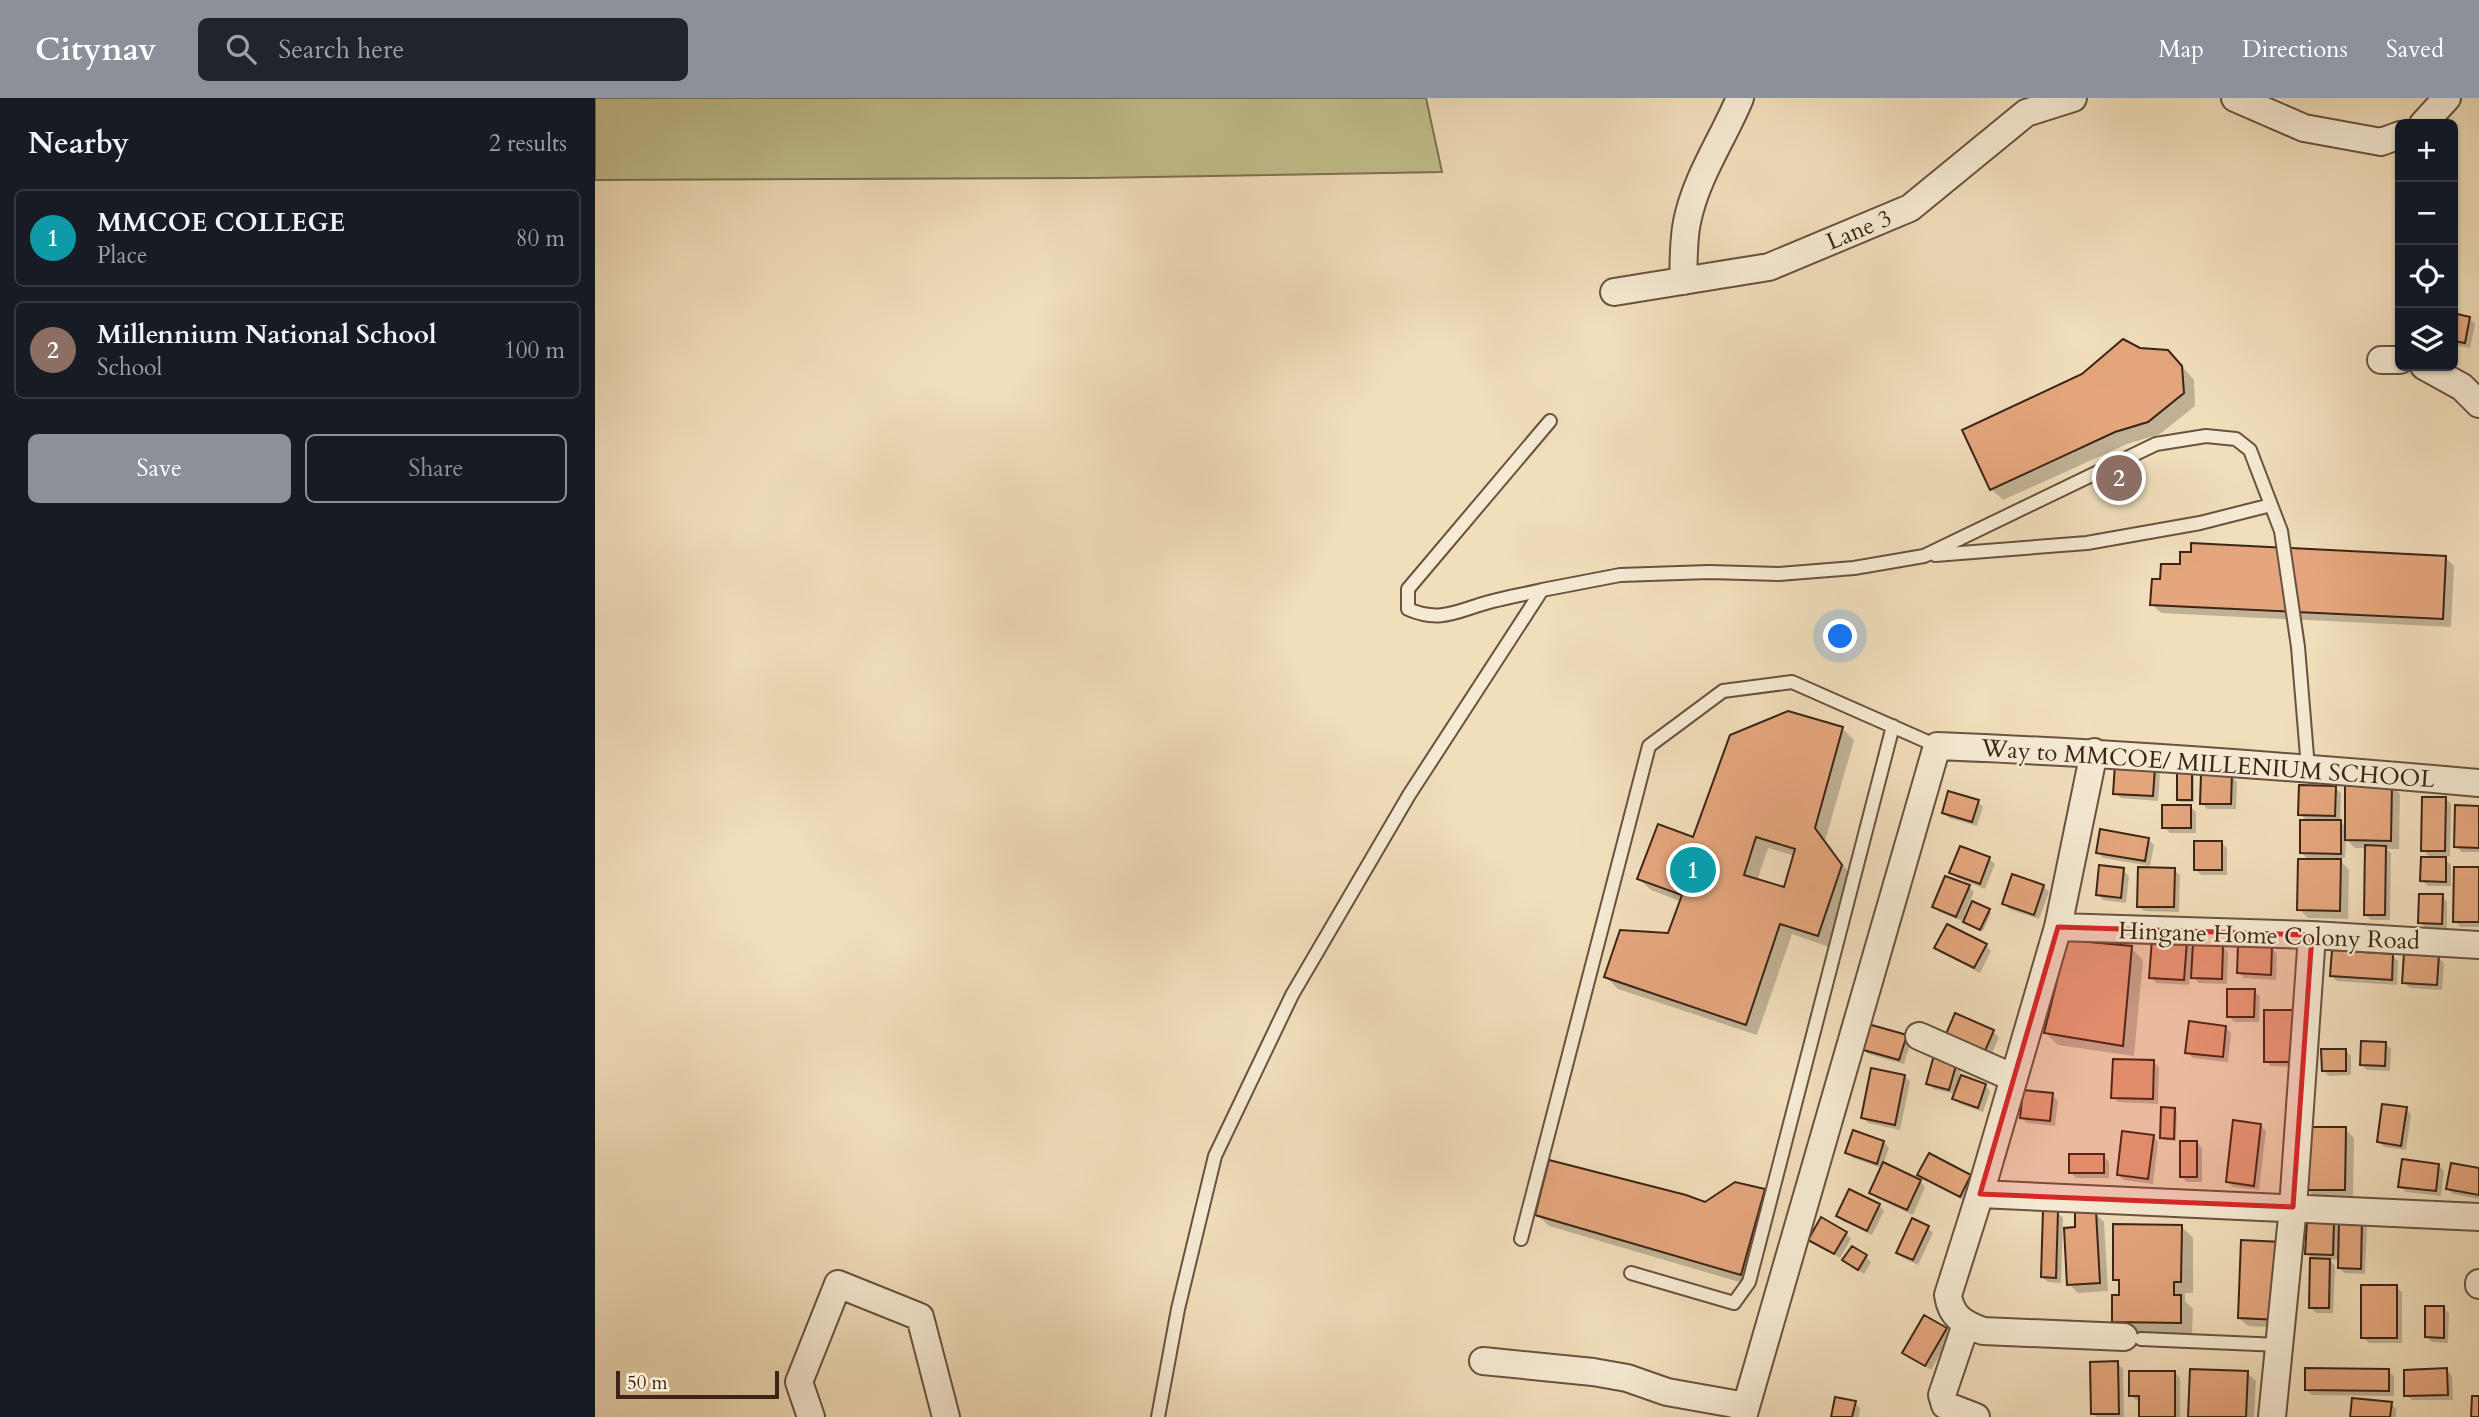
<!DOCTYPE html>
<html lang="en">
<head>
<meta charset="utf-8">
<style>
  body { margin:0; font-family:Cardo,serif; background:#20242c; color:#f1f3f6 }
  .controls { position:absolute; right:21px; top:21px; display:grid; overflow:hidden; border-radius:10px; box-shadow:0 2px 5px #0004 }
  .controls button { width:63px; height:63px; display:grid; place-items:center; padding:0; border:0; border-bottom:2px solid #363941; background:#171b24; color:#f1f3f6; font:35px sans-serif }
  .scale { position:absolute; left:21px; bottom:18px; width:163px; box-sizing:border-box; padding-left:7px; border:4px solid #3c2416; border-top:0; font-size:19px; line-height:24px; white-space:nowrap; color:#3c2416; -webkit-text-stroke:5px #f6ead3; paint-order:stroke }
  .you { position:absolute; left:1246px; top:539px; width:24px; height:24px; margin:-18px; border:5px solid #fff; border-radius:50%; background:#1a73e8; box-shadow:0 0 0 10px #1a73e833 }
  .badge { display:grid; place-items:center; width:46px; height:46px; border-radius:50%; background:#8c9099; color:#fff; font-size:23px; font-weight:700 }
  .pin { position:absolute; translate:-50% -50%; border:4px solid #fff; box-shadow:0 2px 7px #0006 }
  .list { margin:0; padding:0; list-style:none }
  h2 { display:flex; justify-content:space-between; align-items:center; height:91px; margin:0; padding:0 28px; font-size:30px }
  h2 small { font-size:23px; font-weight:400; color:#9ea1a6 }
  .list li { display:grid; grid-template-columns:46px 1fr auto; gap:21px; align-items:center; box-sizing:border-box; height:98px; margin:0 14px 14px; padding:0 14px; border:2px solid #363941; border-radius:10px }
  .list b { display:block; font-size:26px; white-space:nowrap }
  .list p { margin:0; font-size:23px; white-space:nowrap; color:#9ea1a6 }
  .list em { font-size:23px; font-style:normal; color:#9ea1a6 }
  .actions { display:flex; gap:14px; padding:21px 28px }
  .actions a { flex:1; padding:16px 0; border:2px solid #8c9099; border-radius:10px; text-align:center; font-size:24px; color:#8c9099 }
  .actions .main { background:#8c9099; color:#fff }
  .icon { flex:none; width:38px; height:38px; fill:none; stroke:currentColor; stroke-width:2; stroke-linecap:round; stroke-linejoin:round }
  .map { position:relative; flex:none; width:1884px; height:1319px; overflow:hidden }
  header { display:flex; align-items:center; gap:42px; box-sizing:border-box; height:98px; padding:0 35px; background:#8c9099; color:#fff }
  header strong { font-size:33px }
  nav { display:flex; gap:38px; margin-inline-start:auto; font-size:24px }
  .search { width:490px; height:63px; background:#20242c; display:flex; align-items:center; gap:18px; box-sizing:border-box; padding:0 24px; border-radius:10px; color:#9ea1a6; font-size:26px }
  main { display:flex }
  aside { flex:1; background:#171b24 }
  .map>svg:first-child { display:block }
  .green { fill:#c1bf8c; stroke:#7e7251; stroke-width:2 }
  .shadow { fill:#0003; fill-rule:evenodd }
  .building { fill:#e5a67d; stroke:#3c2416; stroke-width:2; fill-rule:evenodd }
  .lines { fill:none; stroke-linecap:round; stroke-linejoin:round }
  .lane-casing { stroke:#69523f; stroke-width:16 }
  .street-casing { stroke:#69523f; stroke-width:30 }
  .lane { stroke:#f6ead3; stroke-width:12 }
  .street { stroke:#f6ead3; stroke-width:26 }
  .marked { fill:#d62828; fill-opacity:0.2; stroke:#d62828; stroke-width:5; stroke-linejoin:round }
  .labels { text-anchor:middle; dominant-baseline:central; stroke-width:5; stroke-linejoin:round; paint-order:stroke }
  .street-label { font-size:24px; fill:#3c2416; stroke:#f6ead3 }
</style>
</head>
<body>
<header>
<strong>Citynav</strong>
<div class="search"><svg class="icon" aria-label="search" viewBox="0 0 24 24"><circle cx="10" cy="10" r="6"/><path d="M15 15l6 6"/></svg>Search here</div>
<nav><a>Map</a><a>Directions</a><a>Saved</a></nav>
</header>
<main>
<aside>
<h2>Nearby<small>2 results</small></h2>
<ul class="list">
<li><span class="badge" style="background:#0f9aa8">1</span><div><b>MMCOE COLLEGE</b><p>Place</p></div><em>80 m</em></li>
<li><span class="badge" style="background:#8d6e63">2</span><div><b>Millennium National School</b><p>School</p></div><em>100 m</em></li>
</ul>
<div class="actions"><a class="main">Save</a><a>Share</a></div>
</aside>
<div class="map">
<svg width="1884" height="1319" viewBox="0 0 1884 1319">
  <rect width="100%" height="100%" fill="#f1debb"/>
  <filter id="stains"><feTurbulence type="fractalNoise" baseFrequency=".00286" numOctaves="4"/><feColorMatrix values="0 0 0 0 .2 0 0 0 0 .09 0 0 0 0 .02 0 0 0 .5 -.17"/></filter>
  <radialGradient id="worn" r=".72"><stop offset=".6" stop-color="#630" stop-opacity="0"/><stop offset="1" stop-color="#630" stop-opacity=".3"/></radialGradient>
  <path class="green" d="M0,0h831l16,74 -351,6 -496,2z"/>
  <path class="shadow" d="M1858,217l16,3 6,6 -5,24 -17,-3z
    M1545,252l40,14 14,16 1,26 -35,28 -33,10 -124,56 -12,-11z
    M1850,459l9,9 -3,61 -290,-14 -9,-9z
    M1193,615l55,16 11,11 -29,101 28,37 -24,69 -37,-13 -35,101 -139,-46 -12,-12 64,-43 12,-32 -31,-12 -12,-11 55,-40zM1173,750l27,8 -10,33 -28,-8z
    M1559,671l6,5 -2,27 -37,-3 -6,-5z
    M1596,674l3,2v28h-13l-3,-2z
    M1636,678l6,6 -1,27h-29l-5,-6z
    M1796,687l9,9 -1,55h-13l5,4 -1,67h-19l-6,-6 1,-66h-11l-9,-9 -1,19h-7l11,12 -1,49 -40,-1 -9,-9 10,-48 -8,-9 6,-31 -7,-7 35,-26 6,5 -1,29 7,6z
    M1850,701l6,5 -1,52h-8l9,9v21h-23l-6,-5 10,-22 -9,-9z
    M1383,704l5,5 -6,19 -28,-8 -5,-5z
    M1596,709l5,5v21h-26l-6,-6z
    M1884,709v45h-17l-6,-6z
    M1553,741l6,6 -4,21 -47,-8 -5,-6z
    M1626,744l6,6v27h-26l-6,-6z
    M1394,761l6,5 -10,25 -28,-11 -6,-5z
    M1884,771v58h-19l-5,-6z
    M1528,772l6,6 -3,27 -23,-3 -5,-6z
    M1579,772l6,5 -1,37 -35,-1 -5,-5z
    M1448,788l6,6 -10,27 -30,-10 -5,-6z
    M1374,789l5,5 -10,23 4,1 21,-5 2,2 -8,18 -16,-7 -4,-5 -1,2 -22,-9 -6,-5z
    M1847,798l5,6v27l-21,-1 -6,-6z
    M1591,845l9,8 28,-4 5,5 -1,32 -28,-1 -9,-9 -1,11 -33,-2 -5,-6z
    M1391,847l5,6 -11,22 -38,-20 -6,-5z
    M1536,850l12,12 -9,96 -76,-11 -12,-12z
    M1677,850l5,6 -1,26 -32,-2 -6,-6z
    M1798,858l5,5 -1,24 -60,-4 -5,-5z
    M1843,859l6,6 -2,27 -32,-2 -6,-6z
    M1659,893l6,5 -1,26h-25l-5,-6z
    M1671,914l34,55 -29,-1 -5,-5z
    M1630,929l6,6 -3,29 -35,-4 -6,-5z
    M1398,934l6,5 -8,18 -37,-15z
    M1311,938l5,6 -7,22 -36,-10 -6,-6z
    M1790,945l6,6 -1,22 -23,-1 -5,-5z
    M1750,952l6,6v19l-22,1 -6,-6z
    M1340,960l26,11 -2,8 26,8 5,6 -7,21 -23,-8 -6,-5 2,-5 -22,-5 -6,-6z
    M1558,964l6,5 -1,37 -40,-2 -5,-5z
    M1310,978l5,6 -10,48 -32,-7 -5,-5z
    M1457,997l6,6 -3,25 -28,-3 -5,-5z
    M1811,1011l5,5 -5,36 -22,-3 -5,-5z
    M1579,1012l3,2 -1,29 -12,-1 -2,-2z
    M1666,1028l5,5 -7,59 -26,-3 -6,-5z
    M1750,1031l9,9 -1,60h-37l-9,-9z
    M1558,1038l5,6 -5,42 -29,-4 -6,-5z
    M1289,1044l5,6 -6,16 37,17 5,6 -12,28 -36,-17 -6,-6 11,-24 -29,-10 -6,-6z
    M1602,1045l5,5v34h-15l-6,-5z
    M1509,1058l5,6v16h-33l-5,-5z
    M1843,1067l6,6 -3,25 -35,-4 -6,-6z
    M1884,1072v29l-26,-5 -5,-5z
    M1324,1076l51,2 5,6 -10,19 -40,-21z
    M1169,1093l12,12 -23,83 -204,-60 -12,-12 168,-10z
    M1284,1107l5,6 -12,24 -29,-14 -5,-6z
    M1462,1114l6,6 -2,65 -13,-1 -6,-5z
    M1500,1115l9,9 4,69 -30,2 -9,-9 8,-55z
    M1766,1122l6,6 -2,48 -20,-1 -6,-5 1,-8 -11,-1 6,7 -2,47h-17l-6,-6 2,-49 -5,-5 26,-31 7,7z
    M1586,1128l12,12v55h-8v8l8,8 -1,25 -67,-1 -11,-12 6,-24 1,-12 -6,-6z
    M1333,1130l5,5 -15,32 -15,-7 -5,-6z
    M1251,1135l5,6 -11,19 -29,-19z
    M1686,1145l6,85 -39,-2 -9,-8z
    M1271,1159l5,5 -7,12 -20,-14z
    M1801,1189l6,5v51h-33l-6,-5z
    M1848,1210l6,5 -1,30 -16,-1 -5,-5z
    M1351,1232l5,5 -20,35 -27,-18z
    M1522,1265l6,6 1,48h-28l-3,-4z
    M1852,1272l5,6 1,24h-41l-6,-5z
    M1793,1273l6,5v20l-82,-1 -5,-5z
    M1579,1274l6,6v39h-39v-17h-5l-6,-5z
    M1652,1275l9,8 -2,36h-64z
    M1260,1305l5,5 -1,9h-27z
    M1796,1305l5,6v8h-44z"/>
  <path class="building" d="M1858,215l17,4 -5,26 -12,-2z
    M1528,241l17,9 28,2 14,16 2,27 -36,29 -33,10 -125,58 -28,-60 120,-56z
    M1596,445l255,13 -3,63 -293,-14 2,-26h8l1,-15h19v-12h11z
    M1193,613l55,16 -28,101 27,37 -24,71 -38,-12 -34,101 -142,-48 16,-47 48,3 14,-38 -45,-16 21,-55 35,13 37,-102zM1161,739l39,12 -11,38 -40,-12z
    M1520,666l40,3 -2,29 -40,-2z
    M1582,672h15v30h-15z
    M1606,676h31l-1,30h-31z
    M1750,684l47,1 -1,58 -46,-1z
    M1704,687l37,1 -1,30 -37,-1z
    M1353,693l31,9 -7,22 -30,-9z
    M1827,699h24l-1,54h-24z
    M1567,707h29v23h-29z
    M1860,707l24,1v42l-25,-1z
    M1705,722h41v34l-41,-1z
    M1505,731l49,9 -4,23 -49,-8z
    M1599,743h28v29h-28z
    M1770,747l21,1 -1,69h-21z
    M1365,748l30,11 -10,27 -31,-11z
    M1826,759h25v25l-26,-1z
    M1703,761h43l-1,52 -43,-1z
    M1504,767l25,3 -3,30 -25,-3z
    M1543,769l37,1 -1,39h-37z
    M1859,769h25v55h-26z
    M1417,776l32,11 -10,30 -32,-11z
    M1350,778l25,9 -14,32 -24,-10z
    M1824,796h24l-1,30 -24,-1z
    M1377,803l18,8 -10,21 -17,-8z
    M1352,826l40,20 -13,24 -40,-20z
    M1557,841l35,2 -3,39 -35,-2z
    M1472,842l65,6 -9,100 -79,-13z
    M1598,845l30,2 -1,34 -31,-1z
    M1643,847l34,2 -1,28 -34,-2z
    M1737,852l61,4 -1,26 -62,-4z
    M1809,855l35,2 -2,30 -35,-2z
    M1632,891h28l-1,28h-27z
    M1669,912h32l-1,52h-31z
    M1360,915l39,17 -9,21 -39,-17z
    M1594,923l37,5 -3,31 -38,-4z
    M1273,926l39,11 -8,25 -39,-11z
    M1766,943l25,1 -1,24 -25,-1z
    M1726,951h25v22h-24z
    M1339,957l23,7 -8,28 -23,-6z
    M1518,961l41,1 -1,39 -42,-1z
    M1276,970l34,7 -10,50 -34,-7z
    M1366,977l25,9 -8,24 -26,-9z
    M1428,992l30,3 -3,28 -30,-3z
    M1787,1006l25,3 -6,39 -24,-4z
    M1566,1009l14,1 -1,31 -14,-1z
    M1638,1022l28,4 -7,62 -28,-4z
    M1711,1029h40l-1,63h-40z
    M1258,1032l31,11 -7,23 -32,-11z
    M1527,1033l32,4 -6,44 -31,-4z
    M1585,1043h17v36h-17z
    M1334,1055l42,22 -11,22 -43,-22z
    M1474,1056h35v19h-35z
    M1807,1061l37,5 -3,27 -38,-4z
    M954,1062l137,35 19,7 30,-20 30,7 -24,86 -206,-60z
    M1288,1064l38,18 -14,30 -38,-17z
    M1856,1065l28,5v27l-33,-6z
    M1254,1091l31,15 -13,27 -31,-15z
    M1448,1112l15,1 -2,67 -15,-1z
    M1501,1113l4,72 -33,2 -3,-57 11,-1v-15z
    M1226,1119l26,15 -13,22 -26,-14z
    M1317,1120l17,8 -16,34 -17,-7z
    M1744,1120l23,1 -1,50 -23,-1z
    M1712,1122l27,1 -1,34 -28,-1z
    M1518,1126l69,1 -1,57h-7v13h7v28l-69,-1v-27h7v-15h-6z
    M1646,1142l41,2 -3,78 -41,-2z
    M1257,1148l15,9 -9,15 -16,-10z
    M1715,1160l20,1 -1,49h-20z
    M1766,1187h36v53h-36z
    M1830,1208h19v32l-19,-1z
    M1329,1217l23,13 -22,38 -23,-13z
    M1523,1263l1,53h-28l-1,-52z
    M1710,1270l84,1v22l-84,-1z
    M1852,1270l1,27 -44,1v-26z
    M1595,1271l58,2 -2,46h-58z
    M1534,1273h46v46h-36v-21h-10z
    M1877,1298h7v21h-8z
    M1240,1299l21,4 -4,16h-21z
    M1757,1300l40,4 -2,15h-40z"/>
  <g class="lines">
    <defs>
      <path id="lane" d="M1340,457l152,-12 113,-20 71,-18
        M947,492l78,-15 89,-3 70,2 75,-6 70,-12 232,-112 50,-8 30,3 14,11 31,81 17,116 10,121
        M926,1141l128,-493 74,-55 69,-9 145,64
        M1036,1175l103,30 15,-21 144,-556
        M1546,1241l139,6
        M563,1319l20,-108 37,-153 77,-161 117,-200 133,-205c-17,4 -33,7 -49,11 -33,8 -51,23 -85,8v-20l142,-168"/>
      <path id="street" d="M1640,0l69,30 77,14 19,-7
        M1828,26l24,-26
        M1088,183c1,-19 0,-40 4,-59 9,-45 36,-83 53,-124
        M1019,194l155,-25 141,-59 116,-95 47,-15
        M1786,262h19
        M1829,268l38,21 17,17
        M1499,654l-36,175 -78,267 -32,101c3,22 16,29 35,36l141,6
        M1463,829l254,8 167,10
        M1324,938l95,42
        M1385,1096l499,23
        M1884,1187v-2
        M1371,1226l-24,71 3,10 31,12
        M888,1263l110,11 34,6 40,14 79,14
        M216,1319l-12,-35 39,-98 82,33 26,100
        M1148,1319l194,-671c181,7 361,21 542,37
        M1677,1319l21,-210 19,-272"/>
    </defs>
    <use href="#lane" class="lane-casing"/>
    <use href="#street" class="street-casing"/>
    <use href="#lane" class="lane"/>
    <use href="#street" class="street"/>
  </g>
  <path class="marked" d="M1463,829l254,8 -19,272 -313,-13z"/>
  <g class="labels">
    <g class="street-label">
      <text transform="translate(1264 132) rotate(-23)">Lane 3</text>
      <text transform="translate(1613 666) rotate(4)">Way to MMCOE/ MILLENIUM SCHOOL</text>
      <text transform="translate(1674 838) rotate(2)">Hingane Home Colony Road</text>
    </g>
  </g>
  <rect width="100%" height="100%" filter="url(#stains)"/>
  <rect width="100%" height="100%" fill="url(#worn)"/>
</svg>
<div class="controls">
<button>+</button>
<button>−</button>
<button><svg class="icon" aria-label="locate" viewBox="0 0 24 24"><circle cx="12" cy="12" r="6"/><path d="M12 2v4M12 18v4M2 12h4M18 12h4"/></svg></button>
<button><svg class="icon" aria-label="layers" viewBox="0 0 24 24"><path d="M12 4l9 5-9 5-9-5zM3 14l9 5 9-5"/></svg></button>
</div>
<div class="scale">50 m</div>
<div class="you"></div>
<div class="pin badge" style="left:1098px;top:772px;background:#0f9aa8">1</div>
<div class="pin badge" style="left:1524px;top:380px;background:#8d6e63">2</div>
</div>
</main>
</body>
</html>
